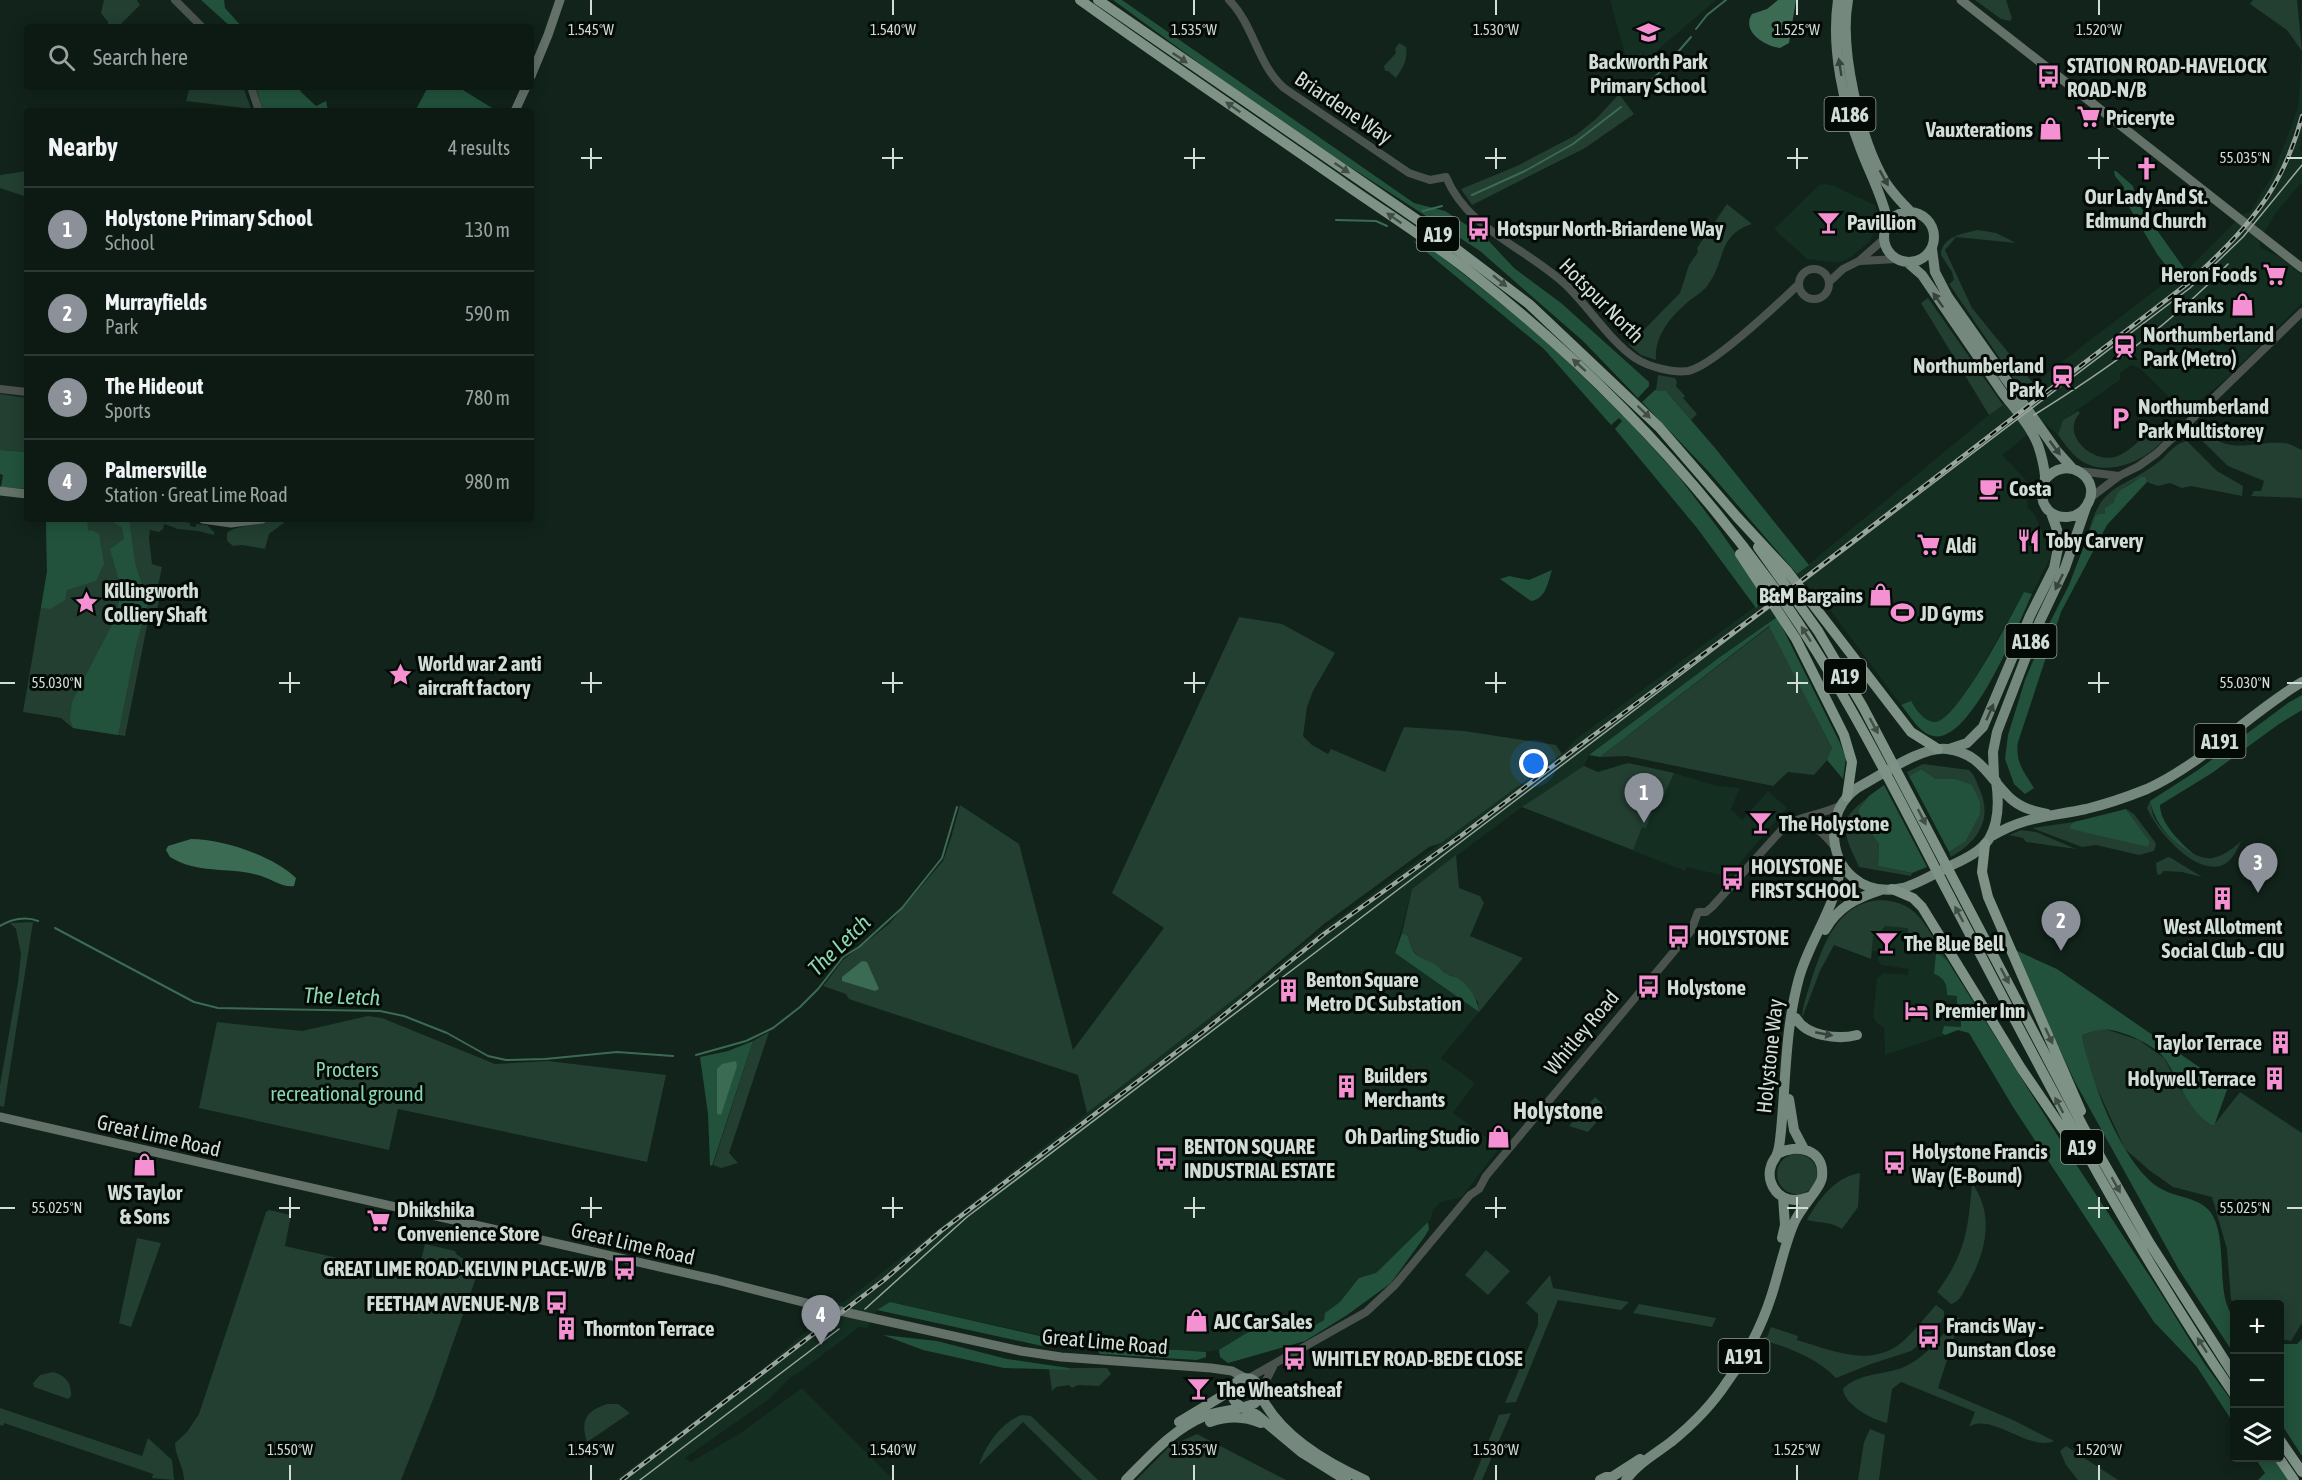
<!DOCTYPE html>
<html lang="en">
<head>
<meta charset="utf-8">
<style>
  body { margin:0; font-family:"Asap Condensed",sans-serif; background:#1b2722; color:#f1f3f6 }
  .controls { position:absolute; right:18px; bottom:18px; display:grid; overflow:hidden; border-radius:6px; box-shadow:0 3px 15px #0003 }
  .controls button { width:54px; height:54px; display:grid; place-items:center; padding:0; border:0; border-bottom:2px solid #2d3834; background:#0d1a14; color:#f1f3f6; font:30px sans-serif }
  .you { position:absolute; left:1534px; top:764px; width:21px; height:21px; margin:-15px; border:4px solid #fff; border-radius:50%; background:#1a73e8; box-shadow:0 0 0 9px #1a73e833 }
  .badge { display:grid; place-items:center; width:39px; height:39px; border-radius:50%; background:#8c9099; color:#fff; font-size:20px; font-weight:700 }
  .pin { position:absolute; translate:-50% -50px; filter:drop-shadow(0 2px 3px #0008) }
  .pin::after { content:''; position:absolute; top:32px; width:21px; height:18px; background:inherit; clip-path:polygon(0 0,100% 0,50% 100%) }
  .list { margin:0; padding:0; list-style:none }
  h2 { display:flex; justify-content:space-between; align-items:center; height:78px; margin:0; padding:0 24px; font-size:26px }
  h2 small { font-size:20px; font-weight:400; color:#9aa1a0 }
  .list li { display:grid; grid-template-columns:39px 1fr auto; gap:18px; align-items:center; box-sizing:border-box; height:84px; padding:0 24px; border-top:2px solid #2d3834 }
  .list b { display:block; font-size:22px; white-space:nowrap }
  .list p { margin:0; font-size:20px; white-space:nowrap; color:#9aa1a0 }
  .list em { font-size:20px; font-style:normal; color:#9aa1a0 }
  .icon { flex:none; width:33px; height:33px; fill:none; stroke:currentColor; stroke-width:2; stroke-linecap:round; stroke-linejoin:round }
  .map { position:relative; flex:none; width:2302px; height:1480px; overflow:hidden }
  .search { position:absolute; background:#0d1a14; box-shadow:0 3px 15px #0003; left:24px; top:24px; width:510px; height:66px; display:flex; align-items:center; gap:15px; box-sizing:border-box; padding:0 21px; border-radius:6px; color:#9aa1a0; font-size:22px }
  .panel { position:absolute; background:#0d1a14; box-shadow:0 3px 15px #0003; left:24px; top:108px; width:510px; height:414px; border-radius:6px }
  .map>svg:first-child { display:block }
  .built { fill:#142e22 }
  .green { fill:#223f31 }
  .forest { fill:#22523c }
  .water { fill:#3c6b54 }
  .lines { fill:none; stroke-linecap:round; stroke-linejoin:round }
  .stream { stroke:#3c6b54; stroke-width:2 }
  .tertiary { stroke:#4a534e; stroke-width:8 }
  .secondary { stroke:#637169; stroke-width:9 }
  .primary { stroke:#75887d; stroke-width:10 }
  .trunk { stroke:#7e9286; stroke-width:10 }
  .tram { stroke:#98a69e; stroke-width:1.5 }
  .rail-casing { stroke:#98a69e; stroke-width:4.5 }
  .rail { stroke:#040b07; stroke-width:2; stroke-dasharray:7; stroke-linecap:butt }
  .oneway { fill:#414e46 }
  .oneway2 { fill:#37433c }
  .ticks { fill:none; stroke:#d1ddd6; stroke-width:2 }
  .labels { text-anchor:middle; dominant-baseline:central; stroke-width:6; stroke-linejoin:round; paint-order:stroke }
  .shield { fill:#040b07; stroke:#949e98; stroke-width:1.5 }
  .shield-label { font-size:20px; font-weight:bold; fill:#d1ddd6 }
  .poi-label { font-size:21px; font-weight:bold; fill:#d1ddd6; stroke:#040b07; text-anchor:start }
  .street-label { font-size:21px; fill:#d1ddd6; stroke:#040b07 }
  .park-label { font-size:21px; fill:#88d5af; stroke:#040b07 }
  .water-label { font-size:22px; font-style:italic; fill:#8ad7b0; stroke:#040b07 }
  .quarter-label { font-size:24px; font-weight:bold; fill:#d1ddd6; stroke:#040b07 }
  .ticks-label { font-size:15px; text-anchor:middle; fill:#d1ddd6; stroke:#040b07; stroke-width:6; stroke-linejoin:round; paint-order:stroke }
</style>
</head>
<body>
<div class="map">
<svg width="2302" height="1480" viewBox="0 0 2302 1480">
  <rect width="100%" height="100%" fill="#11231a"/>
  <path class="built" d="M1610,0h106l-78,67 -8,-5 -5,-8z
    M2302,57v75l-2,18 2,1v31l-27,32 -16,27 2,7 17,8 24,19v28l-75,75 -38,32h-7l-42,-42 -9,-3 -11,8v7l-57,40 -5,15 -14,-13 -42,33 25,26 -2,5 3,22 7,7 17,39 -20,40 -8,-2 -52,92 -15,21 -15,15 -7,2 -6,-1 -7,-5 -11,-14 -10,3 -85,-114 -4,1 -15,-18 205,-170 32,-21 140,-107 12,-5 57,-57 7,-2 22,-36 18,-46 8,-23z
    M1825,184l7,1 43,20 2,5v16l-8,16 -18,15 -13,6 -31,-4 -33,-30 45,-44z
    M1765,599l12,18 -57,40 -131,98 -5,11 14,6 30,-9 46,10 43,13 23,2 -9,21 11,11 26,-29 19,17 -59,69 -41,-10 -2,4 -163,-64 -110,82 -17,64 84,59 -38,46 34,25 -22,30 47,34 -38,50 -21,5 -8,8 -2,9 -55,54 -24,30 -60,36 -86,13 -27,-2 -63,1 -43,-3 -6,-7 -177,-39 -13,8 -10,18 -8,-1 -56,43 -12,7 -23,23 -83,58 6,4 48,-28 63,-46 92,92h-279l138,-103 72,-62 -4,-2 17,-11 5,1 407,-317 3,1 54,-46 255,-187 14,-15z
    M1885,908l42,31 9,13 -2,22 10,5 3,5v11l10,1 4,8 -1,12 2,1 -1,10 -17,-1 -2,7 3,2 -60,20 -1,-27 -7,-5 -4,-6 4,-39 7,-5 24,2 1,-6 -28,-4 -3,-5v-8l-6,-1 -1,8 -18,-32z"/>
  <path class="green" d="M104,0h33l3,5 -22,22h-10v-5l-7,-9z
    M1975,0h31l6,18 -2,3 -9,-2z
    M2253,0h44l5,51 -15,-21 -37,-26z
    M1399,43l7,4c2,13 -3,21 -10,31l-8,-7h-3l-1,-5 12,-13 -1,-4z
    M190,87h53l9,24h-7l-1,-3 -58,-7z
    M1619,94l15,20 -49,34 -113,57 -11,-16 56,-23 59,-31 21,-17z
    M27,171v26l-27,-9v-13z
    M1727,204l25,20c-35,11 -26,38 -45,62 -4,6 -13,11 -18,15 -18,15 -35,35 -33,59l-15,-5 -12,-10 51,-52 9,-28 9,-13 -1,-4z
    M1978,230l18,3 20,10 -60,-6 -11,13 27,58 61,75 -11,8 -73,-107 5,-4 -2,-8 -11,-17c0,-18 22,-22 37,-25z
    M1928,298l75,107 -14,10 -68,-112z
    M1658,375l17,3 2,4 -1,4 9,10 -2,2 14,16 -6,6 -25,-29 -10,-1z
    M0,394l27,4v54l-27,-2z
    M2078,411l2,2c-20,21 12,50 35,44 18,-4 44,-41 55,-35l1,7c-14,27 -59,50 -88,33 -10,-6 -18,-18 -25,-27l5,-15z
    M2199,424c29,35 49,16 85,19 6,0 13,5 18,7v48l-51,-2 3,-5h7l3,-10 -36,-15 -36,-35z
    M2187,441l30,30 26,15 -1,10 -51,-10 -9,2 -12,-5 -12,3 -11,-4 -1,-5c-25,7 -27,18 -41,37h-7l-11,24c14,-58 34,-46 74,-78 9,-8 13,-16 26,-19z
    M46,519h123l21,4v3l6,1v-3l11,1 7,7v3l-16,-4 -20,-2 -14,-5 -1,5 -4,3 -9,-2 -1,8 3,26 10,3 -6,29 4,1 -6,25 -6,-1 -23,115 -52,-8 -12,-10 -38,-6 24,-140z
    M273,519h16l-20,15 -4,15 -23,-4 -9,1 -6,-5v-8c5,-7 34,-8 46,-14z
    M1239,617l43,7 53,29 -22,38 -6,16 -4,29 9,9 16,9 3,-5 54,23 19,-45 60,4 92,14 6,9 -121,89 -12,4 -105,77 -73,62 -164,127 -9,-38 -229,-76 -3,-5 -23,-8 20,-26 46,-36 54,-63 8,-23 9,-33 59,39 54,206 91,-122 -52,-35z
    M1770,626l62,122 -3,10 -15,17 -26,-3 -15,14 -146,-30 -27,1z
    M1628,763l46,10 -11,24h-5l-12,31 -4,-1 -9,23 -111,-43 62,-41 14,6z
    M1923,764l46,6c6,5 8,13 11,20 13,30 -3,52 -29,67l-2,-5 16,-10 -10,-63h-19l-15,-10 -12,7 -2,-4z
    M1869,796l-11,14 3,9 18,25 -1,22 34,7 -1,3 -52,-9c-6,-15 -19,-34 -11,-50 4,-8 15,-15 21,-21z
    M2150,801c1,4 2,9 3,14 7,17 40,46 59,43 11,-2 21,-9 29,-17 -4,9 -8,18 -16,23 -28,15 -69,-34 -78,-56z
    M2126,809l8,5 21,28 1,3 -2,6 -15,4 -43,-10 -14,2 -50,-19 42,-6 -4,3 78,22 1,-6z
    M2021,830l15,2 40,17 -50,-7 -3,-4 -14,-3z
    M1456,855l3,33 21,8 4,7 -14,33 53,22 -44,54 -1,-10 -22,-25 -8,-2 -13,-10 -15,-6 -9,-11 -3,-12 -6,-3 10,-44z
    M2168,857l3,1 31,19 -20,-5 -18,-1 -4,4 -3,-1 -1,-11z
    M1880,900c41,1 47,31 67,60l-11,-8 -9,-13 -13,-1 -3,11h-4l1,-21 -23,-2 -4,5v6l-8,-1 -2,23 -37,-14 -14,26 -18,47c0,-12 6,-26 9,-37 12,-36 26,-78 69,-81z
    M33,922l-29,185 -4,-1v-21l18,-103 3,-28 -5,-25 -6,-6z
    M368,1016l14,2 113,46 53,-3 118,14 -19,87 -249,-53 -9,41 -190,-42 18,-86 85,9z
    M2102,1028l37,12 25,18 16,30 33,38 27,-34 62,41v190l-11,18 -11,-2v-35h-45l-4,-4 -4,-51 -15,-52 -39,-10 -24,-17 -24,-21 -35,-76 -8,-38z
    M769,1032l-40,121 9,10 -17,5 -8,-3 40,-124z
    M1595,1097l11,10v4l-18,21 -19,-6z
    M1777 1174a20 20 0 1 1 40 0a20 20 0 1 1-40 0Z
    M1860,1173l-2,34 -16,22c-10,-7 -23,-6 -35,-9 12,-21 28,-43 53,-47z
    M1972,1183c23,32 14,69 -4,101 -4,7 -8,18 -17,20l-14,-12c29,-39 31,-62 35,-109z
    M269,1210l22,5 -6,31 132,30 8,-32 30,7 1,3 23,15 -45,128 -33,83h-217c0,-13 -9,-24 -9,-37l12,-11 12,-18 67,-202z
    M137,1238l24,5 -30,84 -12,-4z
    M1486,1250l24,21 -22,24 -23,-20z
    M1550,1275l3,13 76,14 -8,8 -63,-10 -42,102 -11,1 33,-78v-11l-12,-11z
    M1639,1304l77,14 -4,9 -79,-14z
    M1936,1305l8,6v6l-3,5 -15,17 -15,12 -40,13 -35,14c-19,-20 -47,-30 -73,-38l1,-3h3l4,-10 27,9 -1,4c34,10 73,28 104,3 13,-11 24,-26 35,-38z
    M1958,1317l2,2 -22,69 75,32 41,21c-25,11 -63,-29 -85,-14l6,-15 -74,-30 -9,7 -5,34c-14,-3 -43,-18 -44,-34 14,-16 42,-14 61,-22 24,-11 37,-31 54,-50z
    M1069,1368h38l4,6 -12,12 -21,-1 -6,3 -3,-3 -13,2 -4,4 -3,-22 20,1z
    M53,1372c12,3 19,11 18,24l-3,3 -34,-12 -1,-4 7,-8z
    M607,1404h11l12,9 -43,29c-7,-22 -1,-31 20,-38z
    M0,1408l142,48 6,-18 24,22 2,20 -22,-2 1,-4 -149,-51 -1,3 -3,-1z
    M1511,1413l-29,67h-9l26,-65z
    M1022,1415l9,1 67,64h-16l-59,-58 -44,43c6,-19 23,-44 43,-50z
    M1870,1429l15,6 -6,45h-21l6,-38z
    M1197,1434l89,46h-150l34,-34z
    M2066,1446l52,34h-40l-12,-15 -6,-14z"/>
  <path class="forest" d="M201,0h23l1,8 17,19h-11z
    M1113,0h9l292,203 31,8 40,26 29,31 47,35 88,79v4l-11,12 -55,-57 -103,-90 -139,-90 -127,-87z
    M256,87h47l-3,4 16,15 10,-5 2,10h-65z
    M428,87h30l39,24h-82z
    M2114,171h2l17,15 4,16 49,69 -12,5 -17,-22 -32,-54 -1,-13 -9,-11z
    M1413,241l12,3 105,82 96,92 53,59 39,51 44,63 3,8 -9,9 -59,-80 -82,-99 7,-8 -3,-3 -8,7 -67,-76z
    M1655,390l11,1 49,57 94,117 -12,9 -89,-103 -66,-69z
    M0,450l27,2v37l-26,-2 2,-12 -3,-1z
    M2141,477h5l1,5 -40,43 -46,87 -43,130c-3,20 6,30 16,46l-9,6 -11,-10 -9,-25 3,-24 17,-55 23,-54 21,-41 26,-68 3,-3h7v-6l8,-5 5,-11z
    M46,519h41l1,12 3,-1 8,4 5,30 -8,17 -29,9 -2,10 -15,9 -9,-1 6,-36z
    M108,519h21l6,44 13,41 -12,41 -18,90 -45,-7 -3,-9 2,-17 42,-81 4,-15 3,-18 -11,-39 14,-10 -2,-12z
    M1552,570c-4,12 -6,29 -21,31l-31,-22 9,-3 20,4z
    M2024,592l8,2c-13,28 -61,151 -99,142 -14,-3 -23,-21 -32,-31l10,-4c5,8 13,21 24,21 22,0 77,-108 89,-130z
    M1777,617l63,126 6,15 -3,21 -16,-19 5,-12 -63,-122 -169,131 -11,-2 131,-98z
    M2302,695v15l-23,14 -67,49 -52,32c0,19 22,39 36,51 -23,-13 -40,-29 -46,-55l48,-31 90,-67z
    M1921,769l15,10h19l17,6 8,17v12l-15,28 -16,10 -40,-76z
    M1884,785l43,82 -15,6 -34,-7 1,-22 -18,-25 -3,-9 11,-14z
    M2126,809l24,33 -2,5 -77,-18 -1,-4 4,-3z
    M1402,933l6,3c5,23 10,19 28,29 4,3 7,7 11,9 3,2 6,2 9,3 12,7 22,22 23,35l-84,-59z
    M2013,949l44,20 171,118 -14,39c-25,-12 -34,-45 -49,-67 -7,-10 -23,-18 -34,-23 -22,-8 -27,-9 -49,-1 8,44 39,127 76,152 18,12 44,9 55,29 15,28 2,82 21,101v37l-55,-84 -104,-188z
    M1936,952l11,8 119,189 94,143 44,71 30,41v20l-37,-57 -43,-45 -141,-215 -44,-74 -11,-3 -13,5 -3,-2 2,-7 17,1v-22l-4,-1v-8l-10,-1c0,-11 -2,-17 -13,-21z
    M753,1041l-41,125 -2,-1 -2,-51 -8,-57 28,-6z
    M1428,1222l1,7 -4,7 -34,47 -44,32 -42,26 -77,22 -8,-6 -1,-7 31,-19 30,-2 25,2 19,-11 1,-7 15,-11 19,-24 17,-5z
    M890,1302l163,37 -1,6 -5,2 -170,-37z
    M883,1335l54,6 70,18 62,9v2l-65,-2 -81,-18z
    M2302,1339v117l-22,-34v-78h17z
    M1097,1350h82l27,2v5l-9,3 -97,-6z
    M2255,1458h19l17,22h-33l7,-7z"/>
  <path class="water" d="M1778,0h18l-7,43 -9,5c-16,-2 -39,-17 -28,-34l15,-5z
    M191,839c31,0 83,17 105,39l-2,8c-11,2 -24,-8 -36,-11 -29,-8 -61,-1 -88,-18l-4,-7 2,-4z
    M862,961l5,1 12,27 -4,2 -33,-10v-4z
    M736,1061l1,5 -16,49 -4,-1v-45l5,-5z"/>
  <g class="lines">
    <path class="stream" d="M1696,29l11,-14 19,-15
      M1642,89l22,-21 27,-31
      M1472,195l53,-24 48,-27 48,-37
      M1423,211l19,-5
      M1336,220l40,1 11,5
      M0,926c11,-7 26,-10 38,-5
      M55,928l139,74 24,6 162,3 24,5 43,17 41,23 18,4 39,-1 72,-7 56,4
      M696,1055l50,-14 27,-13 27,-21 18,-18 25,-32 16,-10 43,-39 40,-50 15,-51"/>
    <path class="tertiary" d="M175,0l27,27
      M1229,0c25,25 28,64 55,88l125,85 21,7 16,-3c22,53 81,71 120,108 23,22 44,56 69,73 14,9 37,15 53,13 23,-4 92,-69 111,-87
      M251,87l8,24
      M1860,261l37,-2
      M1799 284a15 15 0 1 1 30 0a15 15 0 1 1-30 0Z
      M1829,282l14,-13 16,-8 25,-22
      M0,389l27,3
      M2079,471l40,5
      M2090,498l29,-22 20,-10 18,-13 145,-141
      M1794,825c18,-5 28,7 40,21
      M1249,1378l117,-66 29,-27 75,-90 9,-6 7,-13 205,-245 7,-19h8l6,-5 74,-82c16,-10 37,-10 55,-20
      M1260,1392l13,-25"/>
    <path class="secondary" d="M1961,0l341,268
      M531,76l17,-41 12,-35
      M515,111l11,-24
      M0,491l27,3
      M203,519l28,4 31,-4
      M0,1117l717,163 105,27 199,44 40,6 150,11 21,3 13,7"/>
    <path class="primary" d="M1838,0c-7,48 5,104 23,150 9,24 22,47 27,73
      M1848,0c-9,49 12,140 38,183 7,10 15,19 24,28
      M1884 237a25 25 0 1 1 50 0a25 25 0 1 1-50 0Z
      M1932,249l3,23 13,25 108,153 17,19
      M1907,262l15,13c27,39 53,78 80,117 12,16 28,33 36,53 3,9 6,20 7,31 0,12 -8,22 3,34 11,11 31,9 39,-5 17,-27 -22,-52 -42,-25
      M1949,749l18,-6 16,-16 47,-111 24,-48 6,-30 -9,-25
      M1994,777l-1,-25 4,-20 42,-109 26,-55 21,-61
      M1996,781c3,19 3,41 -7,58 -10,15 -29,22 -45,30 -13,7 -27,15 -41,19 -40,9 -70,-18 -69,-57 1,-21 12,-38 30,-47 22,-12 59,-38 83,-35 34,4 42,29 63,49 11,10 23,13 37,16
      M1990,837c35,-21 58,-20 96,-28 21,-5 41,-12 61,-20 57,-26 101,-75 155,-107
      M1825,930c13,-23 31,-32 56,-40
      M1796,1018c10,18 42,22 61,17
      M1789,1099l5,31 10,19
      M1809,1197c-8,3 -17,5 -26,0 -11,-6 -16,-20 -12,-31 1,-5 5,-8 6,-12 3,-7 3,-16 4,-23 5,-52 4,-102 18,-153 11,-40 40,-74 41,-115
      M1782,1238l3,-13 -2,-28
      M1260,1394c19,41 65,68 105,86
      M1179,1422l53,-32
      M1210,1422c18,-6 33,-6 51,1
      M1126,1480c25,-25 46,-50 79,-64 11,-4 43,-8 50,-13 7,-6 6,-18 -2,-23 -13,-7 -26,8 -19,20 4,7 16,11 23,15l44,37 45,28
      M1600,1480l6,-3h6l28,-18
      M1626,1480c11,-16 29,-26 45,-38 21,-17 41,-37 56,-60 19,-26 34,-54 44,-85 8,-24 13,-51 23,-74 6,-15 27,-35 28,-46 3,-28 -25,-34 -45,-23"/>
    <path class="trunk" d="M1080,0c88,63 177,123 266,185 43,30 88,58 129,91 112,88 211,191 295,306 69,95 121,201 175,305 91,173 178,346 289,507
      M1098,0l324,223 107,81 130,123 78,90 51,55 123,160 27,17
      M1758,547l60,84 45,76 222,423 64,112 85,133
      M1740,554l56,85 48,96 8,27 -5,35
      M1985,844l-3,28 6,25 93,214
      M1892,889l21,9 9,9 99,161 58,85
      M2280,1440l22,32
      M2279,1458l15,22"/>
    <path class="tram" d="M2034,415c69,-43 138,-91 194,-151
      M865,1309l102,-92 1223,-929 53,-51 59,-72
      M640,1480l199,-151"/>
    <defs>
      <path id="rail" d="M622,1480l262,-200 57,-49 263,-200 120,-97 138,-99 117,-89 188,-139 420,-323c57,-52 95,-91 115,-168"/>
    </defs>
    <use href="#rail" class="rail-casing"/>
    <use href="#rail" class="rail"/>
  </g>
  <defs><path id="oneway-solid" d="M-6-.8H1V-3.2L6.5 0L1 3.2V.8H-6Z" transform="scale(1.5)"/></defs>
  <g class="oneway">
    <use href="#oneway-solid" transform="translate(1180 58) rotate(34)"/>
    <use href="#oneway-solid" transform="translate(1233 107) rotate(-145)"/>
    <use href="#oneway-solid" transform="translate(1342 168) rotate(34)"/>
    <use href="#oneway-solid" transform="translate(1394 218) rotate(-145)"/>
    <use href="#oneway-solid" transform="translate(1500 281) rotate(39)"/>
    <use href="#oneway-solid" transform="translate(1579 365) rotate(-138)"/>
    <use href="#oneway-solid" transform="translate(1644 412) rotate(44)"/>
    <use href="#oneway-solid" transform="translate(1806 634) rotate(-123)"/>
    <use href="#oneway-solid" transform="translate(1874 726) rotate(62)"/>
    <use href="#oneway-solid" transform="translate(1922 817) rotate(63)"/>
    <use href="#oneway-solid" transform="translate(1959 914) rotate(-118)"/>
    <use href="#oneway-solid" transform="translate(2005 976) rotate(62)"/>
    <use href="#oneway-solid" transform="translate(2049 1036) rotate(65)"/>
    <use href="#oneway-solid" transform="translate(2059 1105) rotate(-118)"/>
    <use href="#oneway-solid" transform="translate(2116 1185) rotate(61)"/>
    <use href="#oneway-solid" transform="translate(2202 1345) rotate(-123)"/>
  </g>
  <g class="oneway2">
    <use href="#oneway-solid" transform="translate(1840 67) rotate(-99)"/>
    <use href="#oneway-solid" transform="translate(1884 178) rotate(61)"/>
    <use href="#oneway-solid" transform="translate(1938 300) rotate(-125)"/>
    <use href="#oneway-solid" transform="translate(2055 448) rotate(53)"/>
    <use href="#oneway-solid" transform="translate(2059 582) rotate(116)"/>
    <use href="#oneway-solid" transform="translate(1990 712) rotate(-66)"/>
    <use href="#oneway-solid" transform="translate(1824 1034) rotate(11)"/>
  </g>
  <path class="ticks" d="M591,0v15M893,0v15M1194,0v15M1496,0v15M1797,0v15M2099,0v15M591,148v21M893,148v21M1194,148v21M1496,148v21M1797,148v21M2099,148v21M581,158h21M882,158h21M1184,158h21M1485,158h21M1787,158h21M2088,158h21M2287,158h15M290,672v21M591,672v21M893,672v21M1194,672v21M1496,672v21M1797,672v21M2099,672v21M0,683h15M279,683h21M581,683h21M882,683h21M1184,683h21M1485,683h21M1787,683h21M2088,683h21M2287,683h15M290,1197v21M591,1197v21M893,1197v21M1194,1197v21M1496,1197v21M1797,1197v21M2099,1197v21M0,1208h15M279,1208h21M581,1208h21M882,1208h21M1184,1208h21M1485,1208h21M1787,1208h21M2088,1208h21M2287,1208h15M290,1465v15M591,1465v15M893,1465v15M1194,1465v15M1496,1465v15M1797,1465v15M2099,1465v15"/>
  <defs>
    <symbol id="school-bare" viewBox="-9 -9 18 18"><path d="M0-5L7-2L0 1L-7-2ZM-4 1L0 2.5L4 1V4Q0 6-4 4Z" fill="#f591d2" stroke="#040b07" stroke-width="2.5" paint-order="stroke"/></symbol>
    <symbol id="bus-bare" viewBox="-9 -9 18 18"><path d="M-5-6H5V4H4V6H2V4H-2V6H-4V4H-5ZM-3.5-4V0h7V-4ZM-3.5 1.2v1.5H-2V1.2ZM2 1.2v1.5H3.5V1.2Z" fill="#f591d2" stroke="#040b07" stroke-width="2.5" paint-order="stroke"/></symbol>
    <symbol id="supermarket-bare" viewBox="-9 -9 18 18"><path d="M-6-5.5h2.5l.6 2H6L4.5 2H-2.5L-4.4-4H-6ZM-1.5 3.2a1.3 1.3 0 1 0 .1 0ZM3 3.2a1.3 1.3 0 1 0 .1 0Z" fill="#f591d2" stroke="#040b07" stroke-width="2.5" paint-order="stroke"/></symbol>
    <symbol id="shop-bare" viewBox="-9 -9 18 18"><path d="M-5-2.5h2.3a2.7 3.5 0 0 1 5.4 0H5L5.5 6h-11ZM-1.5-2.5h3a1.5 2.3 0 0 0-3 0Z" fill="#f591d2" stroke="#040b07" stroke-width="2.5" paint-order="stroke"/></symbol>
    <symbol id="church-bare" viewBox="-9 -9 18 18"><path d="M-1.2-6h2.4v3.5h3.3v2.4h-3.3V6h-2.4V-.1h-3.3v-2.4h3.3Z" fill="#f591d2" stroke="#040b07" stroke-width="2.5" paint-order="stroke"/></symbol>
    <symbol id="bar-bare" viewBox="-9 -9 18 18"><path d="M-6-5H6L.8 .8V4.5H3.5V6h-7V4.5H-.8V.8Z" fill="#f591d2" stroke="#040b07" stroke-width="2.5" paint-order="stroke"/></symbol>
    <symbol id="station-bare" viewBox="-9 -9 18 18"><path d="M-3-6H3Q5-6 5-4V2Q5 4 3 4L4.5 6H3L1.5 4h-3L-3 6H-4.5L-3 4Q-5 4-5 2V-4Q-5-6-3-6ZM-3.5-4v3h7v-3ZM-3.5 1v1.5H-2V1ZM2 1v1.5H3.5V1Z" fill="#f591d2" stroke="#040b07" stroke-width="2.5" paint-order="stroke"/></symbol>
    <symbol id="parking-bare" viewBox="-9 -9 18 18"><path d="M-3.5-5.5H1a3.5 3.5 0 0 1 0 7H-1V5.5H-3.5ZM-1-3.4V-.6H.8a1.4 1.4 0 0 0 0-2.8Z" fill="#f591d2" stroke="#040b07" stroke-width="2.5" paint-order="stroke"/></symbol>
    <symbol id="cafe-bare" viewBox="-9 -9 18 18"><path d="M-5.5-4.5H6V0H3Q3 3.5 0 3.5H-2.5Q-5.5 3.5-5.5 0ZM3-3.2v2h1.7v-2ZM-6 4.5H4V6H-6Z" fill="#f591d2" stroke="#040b07" stroke-width="2.5" paint-order="stroke"/></symbol>
    <symbol id="restaurant-bare" viewBox="-9 -9 18 18"><path d="M-5-6h1v4h1v-4h1v4h1v-4h1v5L-1.5 .5V6h-2V.5L-5-1ZM5-6V6H3V1.5H1.5Q1.5-4 5-6Z" fill="#f591d2" stroke="#040b07" stroke-width="2.5" paint-order="stroke"/></symbol>
    <symbol id="sight-bare" viewBox="-9 -9 18 18"><path d="M0-6L1.8-2.2L6-1.7L2.9 1.2L3.7 5.4L0 3.3L-3.7 5.4L-2.9 1.2L-6-1.7L-1.8-2.2Z" fill="#f591d2" stroke="#040b07" stroke-width="2.5" paint-order="stroke"/></symbol>
    <symbol id="stadium-bare" viewBox="-9 -9 18 18"><path d="M0-5a6.5 5 0 1 0 0 10a6.5 5 0 1 0 0-10ZM-3.5-1.8h7v3.6h-7Z" fill="#f591d2" stroke="#040b07" stroke-width="2.5" paint-order="stroke"/></symbol>
    <symbol id="building-bare" viewBox="-9 -9 18 18"><path d="M-4-6H4V6H1V3H-1V6H-4ZM-2.5-4.3h1.7v1.8h-1.7ZM.8-4.3h1.7v1.8H.8ZM-2.5-1h1.7V.8h-1.7ZM.8-1h1.7V.8H.8Z" fill="#f591d2" stroke="#040b07" stroke-width="2.5" paint-order="stroke"/></symbol>
    <symbol id="hotel-bare" viewBox="-9 -9 18 18"><path d="M-6-4.5h1.5V1H6V5H4.5V3h-9V5H-6ZM-4 0a1.8 1.8 0 1 1 3.6 0ZM.5 0V-2.5h3Q6-2.5 6 0Z" fill="#f591d2" stroke="#040b07" stroke-width="2.5" paint-order="stroke"/></symbol>
  </defs>
  <g fill-rule="evenodd">
    <use href="#school-bare" x="1632" y="16" width="33" height="33"/>
    <use href="#bus-bare" x="2032" y="60" width="33" height="33"/>
    <use href="#supermarket-bare" x="2072" y="100" width="33" height="33"/>
    <use href="#shop-bare" x="2034" y="112" width="33" height="33"/>
    <use href="#church-bare" x="2130" y="152" width="33" height="33"/>
    <use href="#bar-bare" x="1812" y="206" width="33" height="33"/>
    <use href="#bus-bare" x="1462" y="212" width="33" height="33"/>
    <use href="#supermarket-bare" x="2258" y="258" width="33" height="33"/>
    <use href="#shop-bare" x="2226" y="288" width="33" height="33"/>
    <use href="#station-bare" x="2108" y="330" width="33" height="33"/>
    <use href="#station-bare" x="2046" y="360" width="33" height="33"/>
    <use href="#parking-bare" x="2104" y="402" width="33" height="33"/>
    <use href="#cafe-bare" x="1974" y="472" width="33" height="33"/>
    <use href="#restaurant-bare" x="2012" y="524" width="33" height="33"/>
    <use href="#supermarket-bare" x="1912" y="528" width="33" height="33"/>
    <use href="#shop-bare" x="1864" y="578" width="33" height="33"/>
    <use href="#sight-bare" x="70" y="586" width="33" height="33"/>
    <use href="#stadium-bare" x="1886" y="596" width="33" height="33"/>
    <use href="#sight-bare" x="384" y="658" width="33" height="33"/>
    <use href="#bar-bare" x="1744" y="806" width="33" height="33"/>
    <use href="#bus-bare" x="1716" y="862" width="33" height="33"/>
    <use href="#building-bare" x="2206" y="882" width="33" height="33"/>
    <use href="#bus-bare" x="1662" y="920" width="33" height="33"/>
    <use href="#bar-bare" x="1870" y="926" width="33" height="33"/>
    <use href="#bus-bare" x="1632" y="970" width="33" height="33"/>
    <use href="#building-bare" x="1272" y="974" width="33" height="33"/>
    <use href="#hotel-bare" x="1900" y="994" width="33" height="33"/>
    <use href="#building-bare" x="2264" y="1026" width="33" height="33"/>
    <use href="#building-bare" x="2258" y="1062" width="33" height="33"/>
    <use href="#building-bare" x="1330" y="1070" width="33" height="33"/>
    <use href="#shop-bare" x="1482" y="1120" width="33" height="33"/>
    <use href="#bus-bare" x="1150" y="1142" width="33" height="33"/>
    <use href="#bus-bare" x="1878" y="1146" width="33" height="33"/>
    <use href="#shop-bare" x="128" y="1148" width="33" height="33"/>
    <use href="#supermarket-bare" x="362" y="1204" width="33" height="33"/>
    <use href="#bus-bare" x="608" y="1252" width="33" height="33"/>
    <use href="#bus-bare" x="540" y="1286" width="33" height="33"/>
    <use href="#shop-bare" x="1180" y="1304" width="33" height="33"/>
    <use href="#building-bare" x="550" y="1312" width="33" height="33"/>
    <use href="#bus-bare" x="1912" y="1320" width="33" height="33"/>
    <use href="#bus-bare" x="1278" y="1342" width="33" height="33"/>
    <use href="#bar-bare" x="1182" y="1372" width="33" height="33"/>
  </g>
  <g class="labels">
    <g class="shield">
      <rect x="1824.5" y="97" width="51" height="34" rx="4.5"/>
      <rect x="1417" y="217" width="42" height="34" rx="4.5"/>
      <rect x="2005.5" y="624" width="51" height="34" rx="4.5"/>
      <rect x="1824" y="659" width="42" height="34" rx="4.5"/>
      <rect x="2194.5" y="724" width="51" height="34" rx="4.5"/>
      <rect x="2061" y="1130" width="42" height="34" rx="4.5"/>
      <rect x="1718.5" y="1339" width="51" height="34" rx="4.5"/>
    </g>
    <g class="shield-label">
      <text x="1850" y="114">A186</text>
      <text x="1438" y="234">A19</text>
      <text x="2031" y="641">A186</text>
      <text x="1845" y="676">A19</text>
      <text x="2220" y="741">A191</text>
      <text x="2082" y="1147">A19</text>
      <text x="1744" y="1356">A191</text>
    </g>
    <g class="poi-label">
      <text x="1648" y="61" text-anchor="middle">Backworth Park<tspan x="1648" dy="24">Primary School</tspan></text>
      <text x="2067" y="65">STATION ROAD-HAVELOCK<tspan x="2067" dy="24">ROAD-N/B</tspan></text>
      <text x="2106" y="117">Priceryte</text>
      <text x="2033" y="129" text-anchor="end">Vauxterations</text>
      <text x="2146" y="196" text-anchor="middle">Our Lady And St.<tspan x="2146" dy="24">Edmund Church</tspan></text>
      <text x="1847" y="222">Pavillion</text>
      <text x="1497" y="228">Hotspur North-Briardene Way</text>
      <text x="2257" y="274" text-anchor="end">Heron Foods</text>
      <text x="2224" y="305" text-anchor="end">Franks</text>
      <text x="2143" y="334">Northumberland<tspan x="2143" dy="24">Park (Metro)</tspan></text>
      <text x="2044" y="365" text-anchor="end">Northumberland<tspan x="2044" dy="24">Park</tspan></text>
      <text x="2138" y="406">Northumberland<tspan x="2138" dy="24">Park Multistorey</tspan></text>
      <text x="2009" y="488">Costa</text>
      <text x="2046" y="540">Toby Carvery</text>
      <text x="1946" y="545">Aldi</text>
      <text x="104" y="590">Killingworth<tspan x="104" dy="24">Colliery Shaft</tspan></text>
      <text x="1863" y="595" text-anchor="end">B&amp;M Bargains</text>
      <text x="1920" y="613">JD Gyms</text>
      <text x="418" y="663">World war 2 anti<tspan x="418" dy="24">aircraft factory</tspan></text>
      <text x="1779" y="823">The Holystone</text>
      <text x="1751" y="866">HOLYSTONE<tspan x="1751" dy="24">FIRST SCHOOL</tspan></text>
      <text x="2223" y="926" text-anchor="middle">West Allotment<tspan x="2223" dy="24">Social Club - CIU</tspan></text>
      <text x="1697" y="937">HOLYSTONE</text>
      <text x="1904" y="943">The Blue Bell</text>
      <text x="1306" y="979">Benton Square<tspan x="1306" dy="24">Metro DC Substation</tspan></text>
      <text x="1667" y="987">Holystone</text>
      <text x="1935" y="1010">Premier Inn</text>
      <text x="2262" y="1042" text-anchor="end">Taylor Terrace</text>
      <text x="1364" y="1075">Builders<tspan x="1364" dy="24">Merchants</tspan></text>
      <text x="2256" y="1078" text-anchor="end">Holywell Terrace</text>
      <text x="1480" y="1136" text-anchor="end">Oh Darling Studio</text>
      <text x="1184" y="1146">BENTON SQUARE<tspan x="1184" dy="24">INDUSTRIAL ESTATE</tspan></text>
      <text x="1912" y="1151">Holystone Francis<tspan x="1912" dy="24">Way (E-Bound)</tspan></text>
      <text x="145" y="1192" text-anchor="middle">WS Taylor<tspan x="145" dy="24">&amp; Sons</tspan></text>
      <text x="397" y="1209">Dhikshika<tspan x="397" dy="24">Convenience Store</tspan></text>
      <text x="606" y="1268" text-anchor="end">GREAT LIME ROAD-KELVIN PLACE-W/B</text>
      <text x="539" y="1303" text-anchor="end">FEETHAM AVENUE-N/B</text>
      <text x="1214" y="1321">AJC Car Sales</text>
      <text x="1946" y="1325">Francis Way -<tspan x="1946" dy="24">Dunstan Close</tspan></text>
      <text x="584" y="1328">Thornton Terrace</text>
      <text x="1312" y="1358">WHITLEY ROAD-BEDE CLOSE</text>
      <text x="1217" y="1389">The Wheatsheaf</text>
    </g>
    <g class="street-label">
      <text transform="translate(1344 107) rotate(34)">Briardene Way</text>
      <text transform="translate(1602 300) rotate(45)">Hotspur North</text>
      <text transform="translate(1581 1032) rotate(-50)">Whitley Road</text>
      <text transform="translate(1769 1056) rotate(-84)">Holystone Way</text>
      <text transform="translate(159 1135) rotate(13)">Great Lime Road</text>
      <text transform="translate(633 1243) rotate(13)">Great Lime Road</text>
      <text transform="translate(1105 1341) rotate(5)">Great Lime Road</text>
    </g>
    <g class="park-label">
      <text x="347" y="1069">Procters<tspan x="347" dy="24">recreational ground</tspan></text>
    </g>
    <g class="water-label">
      <text transform="translate(839 945) rotate(-44)">The Letch</text>
      <text transform="translate(342 996) rotate(2)">The Letch</text>
    </g>
    <g class="quarter-label">
      <text x="1558" y="1110">Holystone</text>
    </g>
  </g>
  <g class="ticks-label">
    <text x="591" y="35">1.545°W</text>
    <text x="893" y="35">1.540°W</text>
    <text x="1194" y="35">1.535°W</text>
    <text x="1496" y="35">1.530°W</text>
    <text x="1797" y="35">1.525°W</text>
    <text x="2099" y="35">1.520°W</text>
    <text x="2245" y="163">55.035°N</text>
    <text x="57" y="688">55.030°N</text>
    <text x="2245" y="688">55.030°N</text>
    <text x="57" y="1213">55.025°N</text>
    <text x="2245" y="1213">55.025°N</text>
    <text x="290" y="1455">1.550°W</text>
    <text x="591" y="1455">1.545°W</text>
    <text x="893" y="1455">1.540°W</text>
    <text x="1194" y="1455">1.535°W</text>
    <text x="1496" y="1455">1.530°W</text>
    <text x="1797" y="1455">1.525°W</text>
    <text x="2099" y="1455">1.520°W</text>
  </g>
</svg>
<div class="controls">
<button>+</button>
<button>−</button>
<button><svg class="icon" aria-label="layers" viewBox="0 0 24 24"><path d="M12 4l9 5-9 5-9-5zM3 14l9 5 9-5"/></svg></button>
</div>
<div class="you"></div>
<div class="pin badge" style="left:1644px;top:823px">1</div>
<div class="pin badge" style="left:2061px;top:951px">2</div>
<div class="pin badge" style="left:2258px;top:893px">3</div>
<div class="pin badge" style="left:821px;top:1345px">4</div>
<div class="search"><svg class="icon" aria-label="search" viewBox="0 0 24 24"><circle cx="10" cy="10" r="6"/><path d="M15 15l6 6"/></svg>Search here</div>
<section class="panel">
<h2>Nearby<small>4 results</small></h2>
<ul class="list">
<li><span class="badge">1</span><div><b>Holystone Primary School</b><p>School</p></div><em>130 m</em></li>
<li><span class="badge">2</span><div><b>Murrayfields</b><p>Park</p></div><em>590 m</em></li>
<li><span class="badge">3</span><div><b>The Hideout</b><p>Sports</p></div><em>780 m</em></li>
<li><span class="badge">4</span><div><b>Palmersville</b><p>Station · Great Lime Road</p></div><em>980 m</em></li>
</ul>
</section>
</div>
</body>
</html>
